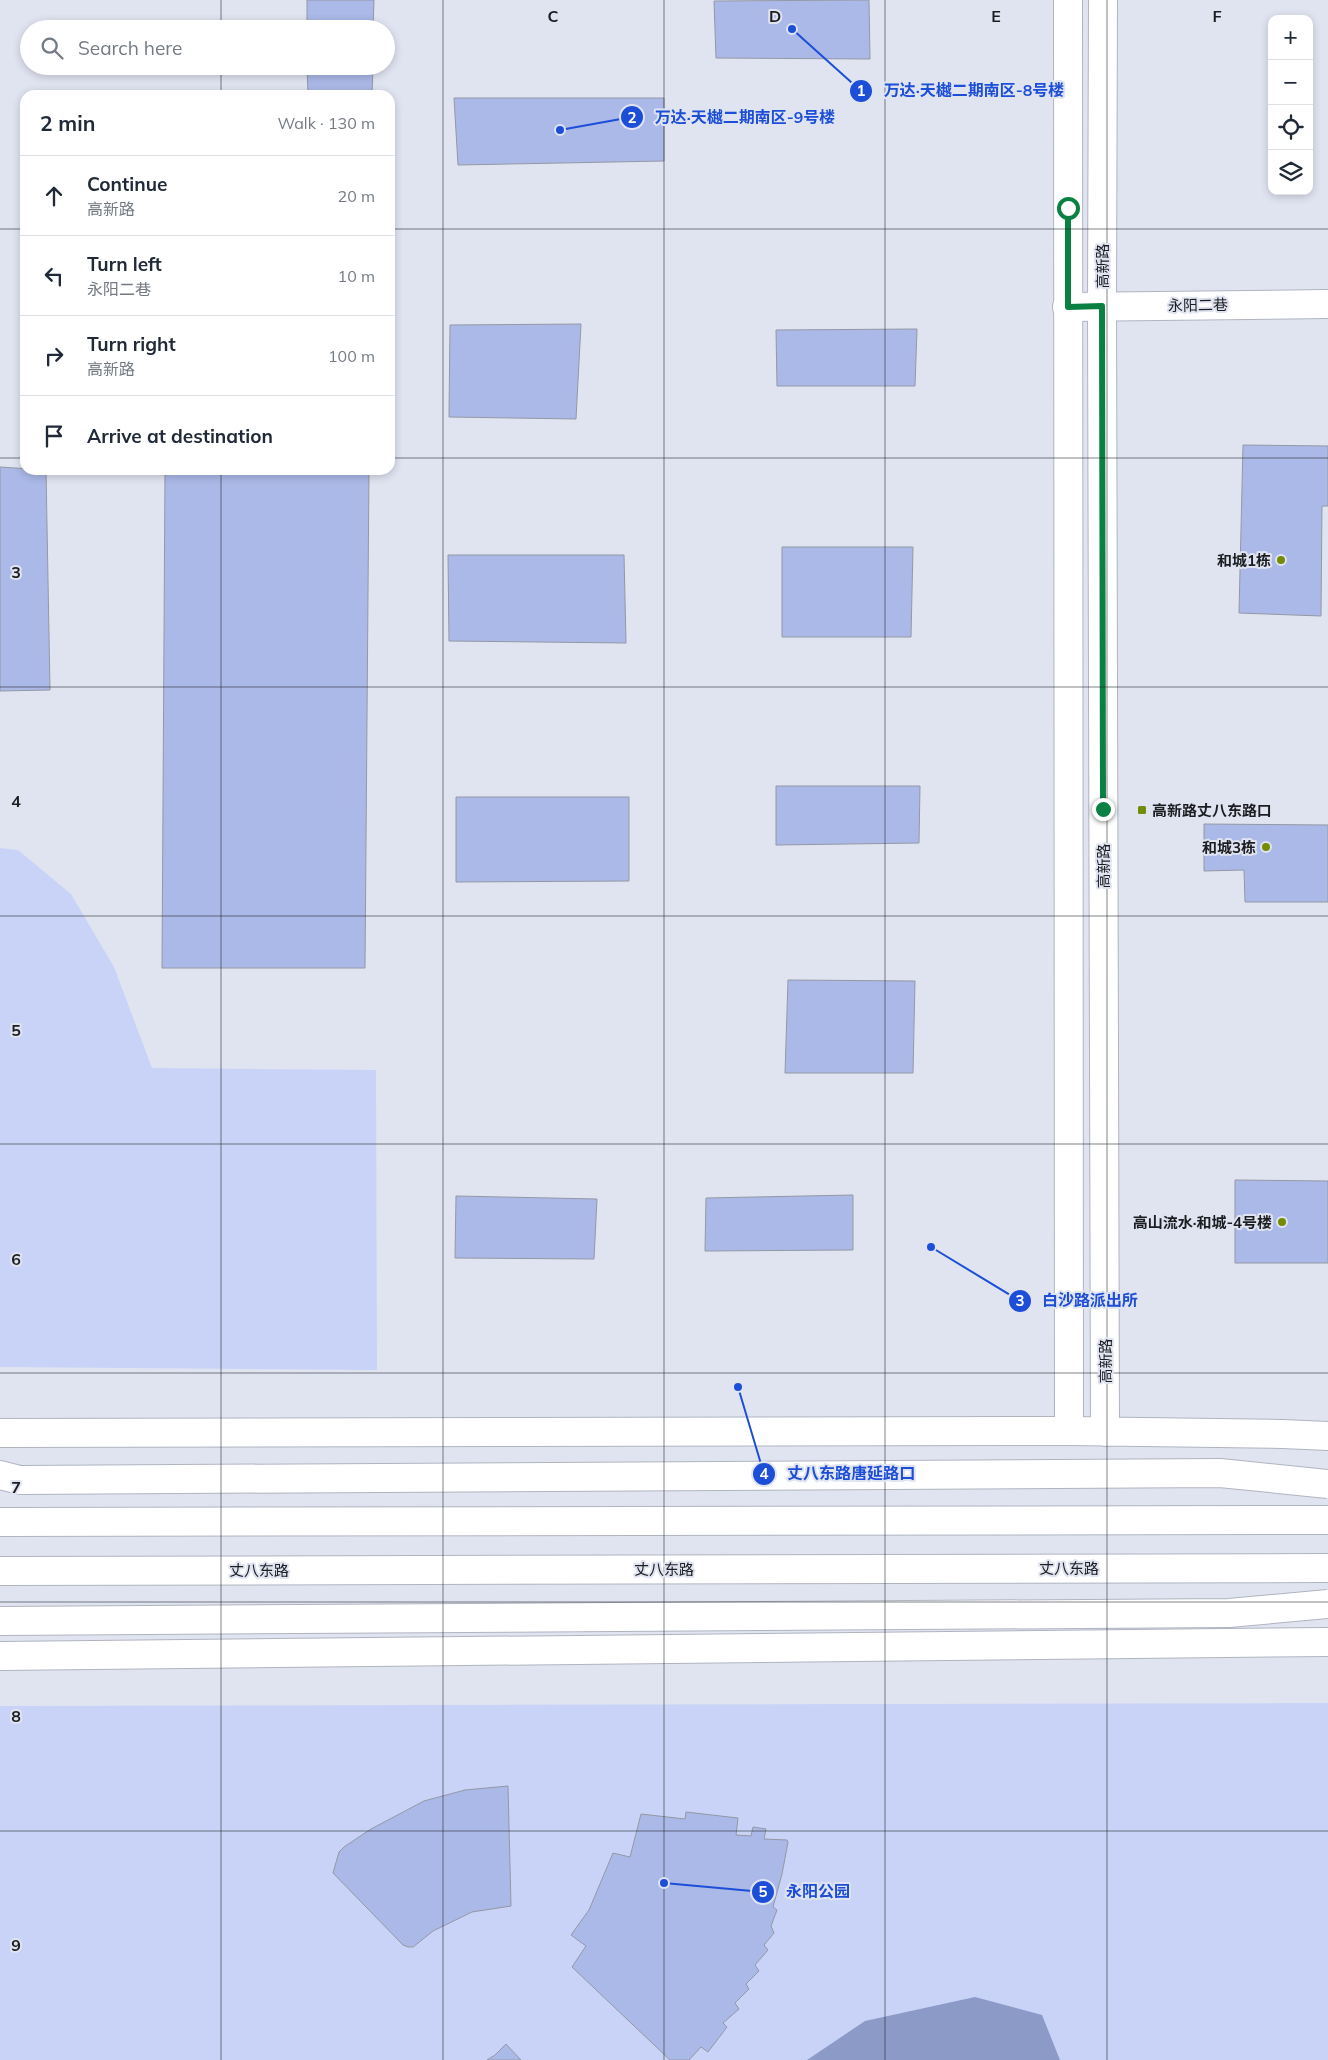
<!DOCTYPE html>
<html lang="en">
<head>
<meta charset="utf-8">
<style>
  body { margin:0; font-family:Mulish,"Noto Sans SC",sans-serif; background:#f2f2f3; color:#1f2937 }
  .controls { position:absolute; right:15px; top:15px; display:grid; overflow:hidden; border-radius:10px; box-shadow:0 2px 8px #0003 }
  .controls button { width:45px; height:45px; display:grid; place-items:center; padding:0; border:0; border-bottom:1px solid #e0e1e3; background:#fff; color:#1f2937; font:25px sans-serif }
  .stop { position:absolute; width:15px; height:15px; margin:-11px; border:4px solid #0b8043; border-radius:50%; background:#fff }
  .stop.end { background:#0b8043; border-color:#fff; box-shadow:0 1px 5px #0008 }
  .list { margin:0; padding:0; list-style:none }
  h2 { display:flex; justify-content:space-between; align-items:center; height:65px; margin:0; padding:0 20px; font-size:21px }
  h2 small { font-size:16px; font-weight:400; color:#747a83 }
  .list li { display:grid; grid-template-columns:32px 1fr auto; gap:15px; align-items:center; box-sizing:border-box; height:80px; padding:0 20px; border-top:1px solid #e0e1e3 }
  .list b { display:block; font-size:19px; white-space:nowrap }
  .list p { margin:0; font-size:16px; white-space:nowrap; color:#747a83 }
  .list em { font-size:16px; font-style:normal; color:#747a83 }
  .icon { flex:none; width:28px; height:28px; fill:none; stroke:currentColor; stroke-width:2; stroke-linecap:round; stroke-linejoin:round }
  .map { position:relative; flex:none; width:1328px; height:2060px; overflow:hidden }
  .search { position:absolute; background:#fff; box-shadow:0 2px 8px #0003; left:20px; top:20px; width:375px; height:55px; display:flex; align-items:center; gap:12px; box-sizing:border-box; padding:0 18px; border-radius:28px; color:#747a83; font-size:19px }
  .panel { position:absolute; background:#fff; box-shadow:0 2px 8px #0003; left:20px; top:90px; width:375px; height:385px; border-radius:15px }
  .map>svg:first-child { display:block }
  .green { fill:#c8d3f7 }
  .water { fill:#8c9ac7 }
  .building { fill:#abb9e8; stroke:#9498a4 }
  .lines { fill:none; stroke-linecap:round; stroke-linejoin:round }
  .minor-casing { stroke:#b0b4c1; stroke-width:30 }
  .major-casing { stroke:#b0b4c1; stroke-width:30 }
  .minor { stroke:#fff; stroke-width:28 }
  .major { stroke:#fff; stroke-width:28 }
  .major-bridge-casing { stroke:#b0b4c1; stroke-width:30; stroke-linecap:butt }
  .major-bridge { stroke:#fff; stroke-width:28 }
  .route { stroke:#0b8043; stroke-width:6 }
  .grid { fill:none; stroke:#1b1d21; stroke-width:1; stroke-opacity:0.55 }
  .poi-dot { fill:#738c00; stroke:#e0e4f1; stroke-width:2 }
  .labels { text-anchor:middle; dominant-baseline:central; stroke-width:4; stroke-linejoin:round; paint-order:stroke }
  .street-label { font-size:15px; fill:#1b1d21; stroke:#e0e4f1 }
  .poi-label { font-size:15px; font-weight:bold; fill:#1b1d21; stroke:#e0e4f1; text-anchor:end }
  .grid-label { font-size:16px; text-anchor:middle; font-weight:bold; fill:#1b1d21; stroke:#e0e4f1; stroke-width:4; stroke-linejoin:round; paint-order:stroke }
  .leader { fill:none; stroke:#1d4ed8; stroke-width:2 }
  .callout-dot { fill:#1d4ed8; stroke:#e0e4f1; stroke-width:2 }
  .mark-label { font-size:15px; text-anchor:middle; font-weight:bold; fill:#fff }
  .callout-label { font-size:16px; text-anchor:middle; font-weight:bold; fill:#1d4ed8; stroke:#e0e4f1; stroke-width:4; stroke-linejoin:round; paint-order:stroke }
</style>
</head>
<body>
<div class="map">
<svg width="1328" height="2060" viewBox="0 0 1328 2060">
  <rect width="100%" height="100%" fill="#e0e4f1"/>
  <path class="green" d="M0,848l18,2 53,44 43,73 38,101 224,2 1,300 -377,-3z
    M1328,1703v357h-1328v-354z"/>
  <path class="water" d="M975,1997l67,18 18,45h-253l58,-39z"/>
  <path class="building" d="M307,0h67l-1,29h-66z
    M869,0l1,59 -154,-1 -2,-57z
    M307,66h66l-1,29h-64z
    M454,98h210v63l-206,4z
    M581,324l-5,95 -127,-2 1,-92z
    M917,329l-2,57h-138l-1,-56z
    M1243,445l85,1v60h-6l-1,110 -82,-3z
    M0,467l46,3 4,220 -50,1z
    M165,470h204l-4,498h-203z
    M782,547h131l-2,90h-129z
    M448,555h176l2,88 -177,-2z
    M776,786h144l-1,57 -143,2z
    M456,797h173v84l-173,1z
    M1204,824l124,1v77h-83l-1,-32 -40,1z
    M788,980l127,1 -2,92h-128z
    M1235,1180l93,1v82h-93z
    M853,1195v55l-148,1 1,-53z
    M456,1196l141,3 -3,60 -139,-1z
    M508,1786l3,120 -39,6 -39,19 -20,16h-5l-5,-2 -70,-72 6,-21 5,-5 27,-18 53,-28 41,-11z
    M686,1812l52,6 -2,17 15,1 2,-9 13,2 -2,10 23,1 1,2 -6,32 -9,33 4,3 -6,16 3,7 -10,12 4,5 -13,15 4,6 -13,13 3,5 -14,14 4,6 -16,14 4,4 -19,25 -7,-5 -12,13h-19l-98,-93 14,-21 -15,-11 18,-25 24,-57 17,4 11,-43 44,5z
    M506,2044l15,16h-34l8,-5z"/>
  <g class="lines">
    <defs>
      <path id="minor" d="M1067,307l261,-3"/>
      <path id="major" d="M1068,0l1,1431
        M1103,0l-1,306 3,1126
        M0,1433l1069,-2 214,3 45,2
        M0,1475l20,5
        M0,1656l1328,-14"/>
    </defs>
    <use href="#minor" class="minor-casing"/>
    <use href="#major" class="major-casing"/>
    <use href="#minor" class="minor"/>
    <use href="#major" class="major"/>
    <defs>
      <path id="major-bridge" d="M20,1480l1200,-7 108,11
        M0,1522l1328,-2
        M0,1571l1328,-3
        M0,1621l1229,-8 99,-9"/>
    </defs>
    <use href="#major-bridge" class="major-bridge-casing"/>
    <use href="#major-bridge" class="major-bridge"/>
  </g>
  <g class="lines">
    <path class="route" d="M1068,208v99l34,-1 1,503"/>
  </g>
  <path class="grid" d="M221,0v29M443,0v2060M664,0v2060M885,0v2060M1107,0v2060M221,66v29M0,229h25M390,229h938M0,458h25M390,458h938M221,470v1590M0,687h1328M0,916h1328M0,1144h1328M0,1373h1328M0,1602h1328M0,1831h1328"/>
  <g class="poi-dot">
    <circle cx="1281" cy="560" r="5"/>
    <rect x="1137" y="805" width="10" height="10" rx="2.5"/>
    <circle cx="1266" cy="847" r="5"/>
    <circle cx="1282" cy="1222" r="5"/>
  </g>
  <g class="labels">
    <g class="street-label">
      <text transform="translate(1102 266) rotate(-90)">高新路</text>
      <text transform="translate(1198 305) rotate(-1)">永阳二巷</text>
      <text transform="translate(1103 866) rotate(-90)">高新路</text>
      <text transform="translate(1105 1361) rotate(-90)">高新路</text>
      <text x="1069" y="1568">丈八东路</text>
      <text x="664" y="1569">丈八东路</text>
      <text x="259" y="1570">丈八东路</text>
    </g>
    <g class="poi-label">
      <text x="1271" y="560">和城1栋</text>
      <text x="1152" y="810" text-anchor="start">高新路丈八东路口</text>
      <text x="1256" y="847">和城3栋</text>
      <text x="1272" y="1222">高山流水·和城-4号楼</text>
    </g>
  </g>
  <g class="grid-label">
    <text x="553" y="22">C</text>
    <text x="775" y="22">D</text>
    <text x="996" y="22">E</text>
    <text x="1217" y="22">F</text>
    <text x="16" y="578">3</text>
    <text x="16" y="807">4</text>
    <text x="16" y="1036">5</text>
    <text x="16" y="1265">6</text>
    <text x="16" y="1493">7</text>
    <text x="16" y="1722">8</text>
    <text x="16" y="1951">9</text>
  </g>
  <path class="leader" d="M792 29L861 91M560 130L632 117M931 1247L1020 1301M738 1387L764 1474M664 1883L763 1892"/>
  <g class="callout-dot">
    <circle cx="792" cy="29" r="5"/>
    <circle cx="560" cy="130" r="5"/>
    <circle cx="931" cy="1247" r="5"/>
    <circle cx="738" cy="1387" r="5"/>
    <circle cx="664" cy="1883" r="5"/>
    <circle cx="861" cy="91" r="12"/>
    <circle cx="632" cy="117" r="12"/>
    <circle cx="1020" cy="1301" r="12"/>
    <circle cx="764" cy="1474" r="12"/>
    <circle cx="763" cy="1892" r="12"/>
  </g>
  <g class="mark-label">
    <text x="861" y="96">1</text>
    <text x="632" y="123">2</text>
    <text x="1020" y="1306">3</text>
    <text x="764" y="1479">4</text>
    <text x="763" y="1897">5</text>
  </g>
  <g class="callout-label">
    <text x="974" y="96">万达·天樾二期南区-8号楼</text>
    <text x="745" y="123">万达·天樾二期南区-9号楼</text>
    <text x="1090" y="1306">白沙路派出所</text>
    <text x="851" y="1479">丈八东路唐延路口</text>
    <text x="818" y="1897">永阳公园</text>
  </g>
</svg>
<div class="controls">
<button>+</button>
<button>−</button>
<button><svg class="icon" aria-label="locate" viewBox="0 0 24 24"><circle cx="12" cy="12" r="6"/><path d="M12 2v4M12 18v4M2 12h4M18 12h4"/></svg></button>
<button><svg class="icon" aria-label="layers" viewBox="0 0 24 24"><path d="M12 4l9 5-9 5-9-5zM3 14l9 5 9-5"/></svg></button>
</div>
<div class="stop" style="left:1068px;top:208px"></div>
<div class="stop end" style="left:1103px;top:809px"></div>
<div class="search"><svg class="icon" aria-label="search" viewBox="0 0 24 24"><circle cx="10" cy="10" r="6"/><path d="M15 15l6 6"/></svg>Search here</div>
<section class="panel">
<h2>2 min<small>Walk · 130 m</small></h2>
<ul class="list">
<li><svg class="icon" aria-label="ahead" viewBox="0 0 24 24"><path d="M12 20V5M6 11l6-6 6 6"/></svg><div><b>Continue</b><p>高新路</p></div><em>20 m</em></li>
<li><svg class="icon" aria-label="left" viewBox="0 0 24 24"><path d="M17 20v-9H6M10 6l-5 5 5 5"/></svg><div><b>Turn left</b><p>永阳二巷</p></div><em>10 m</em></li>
<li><svg class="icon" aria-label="right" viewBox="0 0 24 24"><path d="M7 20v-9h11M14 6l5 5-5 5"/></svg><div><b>Turn right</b><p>高新路</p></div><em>100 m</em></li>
<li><svg class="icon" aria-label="arrive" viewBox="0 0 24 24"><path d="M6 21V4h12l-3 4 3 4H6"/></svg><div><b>Arrive at destination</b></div></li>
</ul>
</section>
</div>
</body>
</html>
